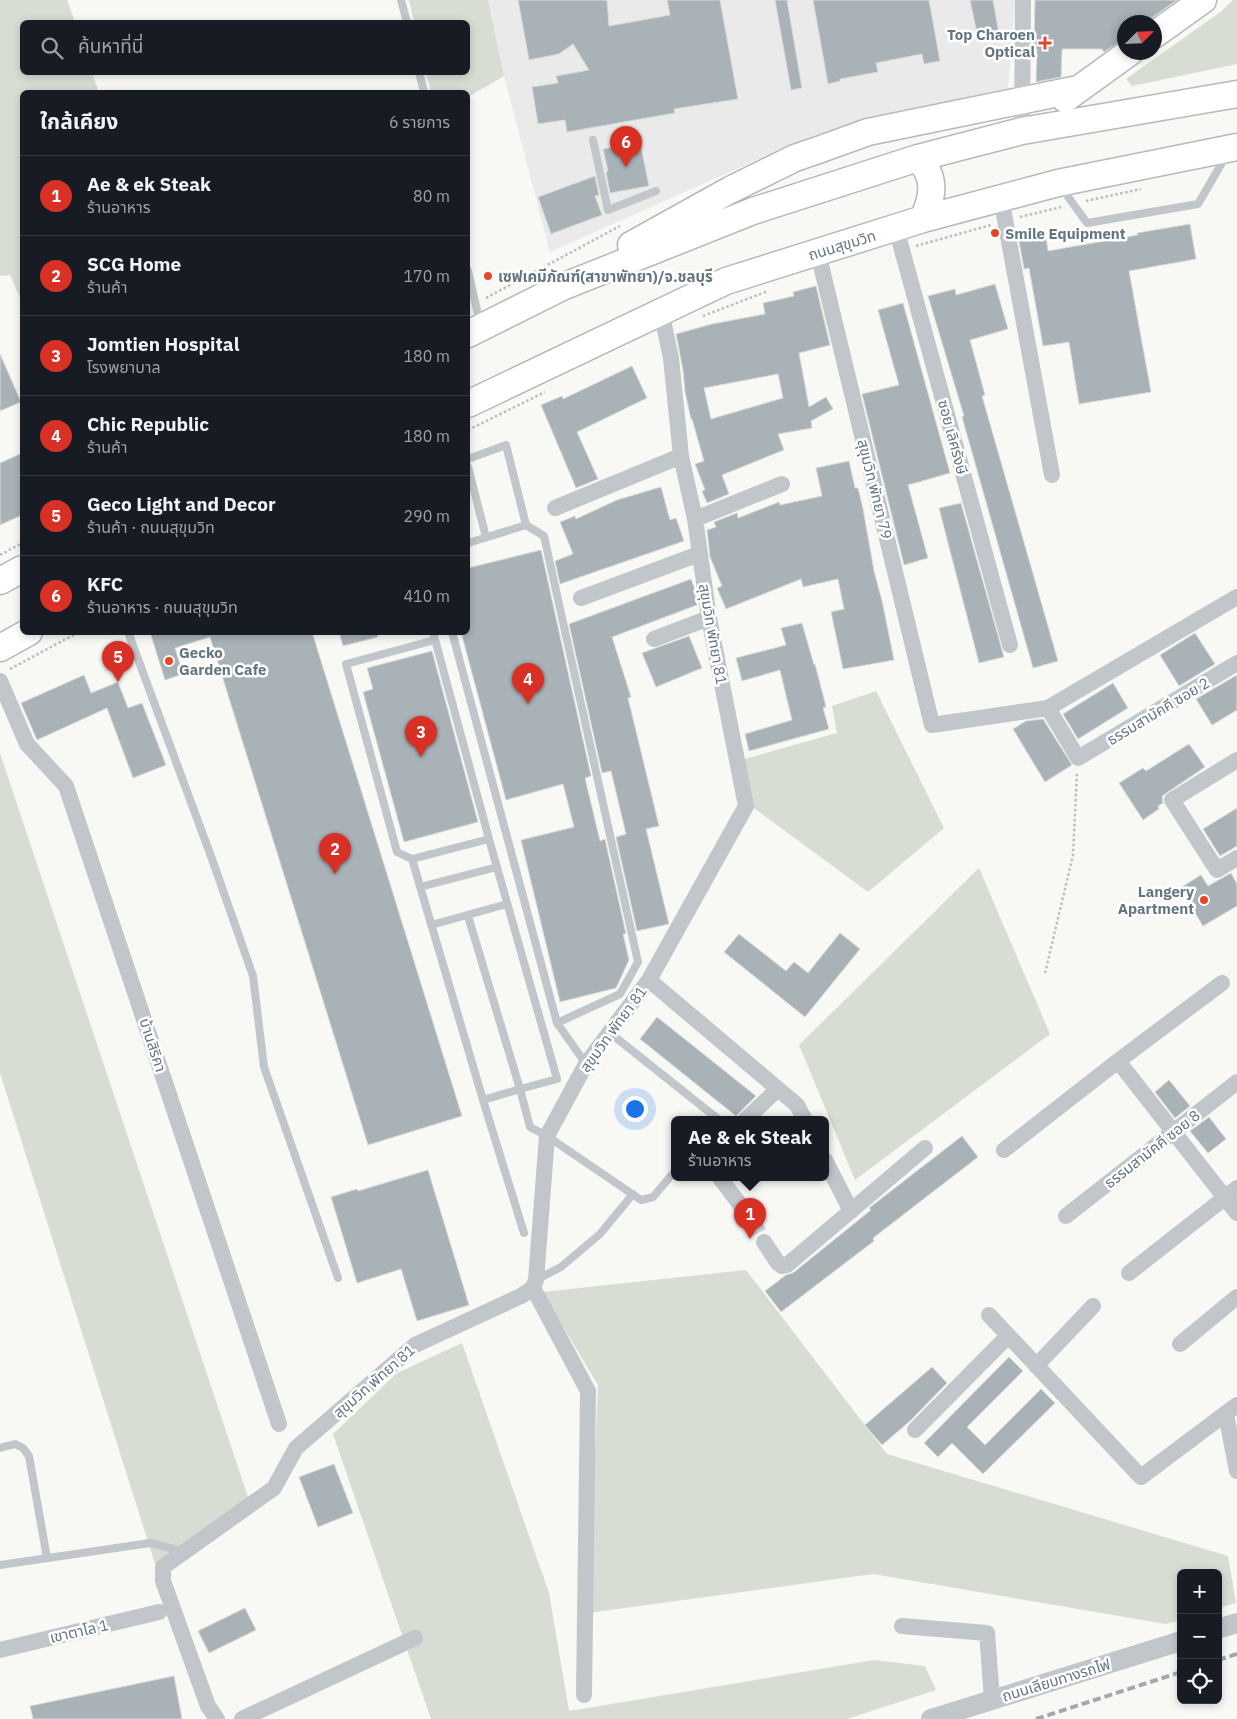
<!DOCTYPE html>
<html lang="th">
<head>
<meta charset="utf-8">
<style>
  body { margin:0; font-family:"IBM Plex Sans","Noto Sans Thai",sans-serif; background:#242831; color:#f1f3f6 }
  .controls { position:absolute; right:15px; bottom:15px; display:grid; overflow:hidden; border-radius:8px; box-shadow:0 2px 8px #0003 }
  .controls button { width:45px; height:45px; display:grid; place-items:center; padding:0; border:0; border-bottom:1px solid #363941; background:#171b24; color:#f1f3f6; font:25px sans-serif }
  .compass { position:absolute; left:1117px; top:15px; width:45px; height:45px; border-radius:50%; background:#171b24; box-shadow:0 2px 8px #0003; rotate:66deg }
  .you { position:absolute; left:634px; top:1108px; width:18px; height:18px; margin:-12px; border:4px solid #fff; border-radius:50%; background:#1a73e8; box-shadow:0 0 0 8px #1a73e833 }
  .badge { display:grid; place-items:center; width:32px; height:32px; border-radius:50%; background:#d93025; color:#fff; font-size:16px; font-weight:700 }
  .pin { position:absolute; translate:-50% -41px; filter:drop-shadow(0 1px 2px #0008) }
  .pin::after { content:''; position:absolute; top:26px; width:18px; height:15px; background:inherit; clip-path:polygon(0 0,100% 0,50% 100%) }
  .popup { position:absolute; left:671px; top:1116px; width:158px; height:65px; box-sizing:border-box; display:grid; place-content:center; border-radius:8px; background:#171b24; filter:drop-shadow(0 1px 4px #0005); font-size:16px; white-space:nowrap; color:#9ea1a6 }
  .popup b { font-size:19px; color:#f1f3f6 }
  .popup::after { content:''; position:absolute; left:50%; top:100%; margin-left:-10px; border:10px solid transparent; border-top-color:#171b24 }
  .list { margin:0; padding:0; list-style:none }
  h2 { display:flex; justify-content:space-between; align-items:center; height:65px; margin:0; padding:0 20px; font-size:21px }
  h2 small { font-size:16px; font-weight:400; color:#9ea1a6 }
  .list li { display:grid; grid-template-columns:32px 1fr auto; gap:15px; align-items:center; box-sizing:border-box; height:80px; padding:0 20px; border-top:1px solid #363941 }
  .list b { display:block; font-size:19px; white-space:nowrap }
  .list p { margin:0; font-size:16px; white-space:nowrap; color:#9ea1a6 }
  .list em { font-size:16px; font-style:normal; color:#9ea1a6 }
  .icon { flex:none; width:28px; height:28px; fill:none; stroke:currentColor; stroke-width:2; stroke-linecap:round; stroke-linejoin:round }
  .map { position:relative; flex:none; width:1237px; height:1719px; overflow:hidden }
  .search { position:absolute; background:#171b24; box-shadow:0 2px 8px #0003; left:20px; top:20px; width:450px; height:55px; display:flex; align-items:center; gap:12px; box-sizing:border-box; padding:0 18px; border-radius:8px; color:#9ea1a6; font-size:19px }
  .panel { position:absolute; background:#171b24; box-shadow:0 2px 8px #0003; left:20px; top:90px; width:450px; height:545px; border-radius:8px }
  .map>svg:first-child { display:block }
  .built { fill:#e9eae9 }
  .green { fill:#d8ddd4 }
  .building { fill:#a8b2b7; stroke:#dadad8; fill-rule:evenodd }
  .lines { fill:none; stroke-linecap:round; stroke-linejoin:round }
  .minor-tunnel { stroke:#d3d8d8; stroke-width:16; stroke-dasharray:16 8; stroke-linecap:butt }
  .trunk-casing { stroke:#b5b9bc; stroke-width:29 }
  .path { stroke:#b9bdc0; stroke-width:2.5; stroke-dasharray:2.5 2.5; stroke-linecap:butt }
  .service { stroke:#c1c6ca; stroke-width:8 }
  .minor { stroke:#c1c6ca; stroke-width:16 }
  .tertiary { stroke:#c1c6ca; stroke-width:20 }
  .trunk { stroke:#fff; stroke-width:26 }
  .rail { stroke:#a0a9ae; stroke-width:4; stroke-dasharray:8 4; stroke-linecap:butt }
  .poi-dot { fill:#e54828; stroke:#fff; stroke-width:2 }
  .labels { text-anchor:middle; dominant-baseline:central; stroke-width:5; stroke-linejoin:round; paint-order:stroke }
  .poi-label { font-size:15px; font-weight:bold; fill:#637681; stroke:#fff; text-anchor:start }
  .street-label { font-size:15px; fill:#637681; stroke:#fff }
</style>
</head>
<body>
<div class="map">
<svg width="1237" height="1719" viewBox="0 0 1237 1719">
  <rect width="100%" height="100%" fill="#f8f8f5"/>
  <path class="built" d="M488,0h527l-7,89 -220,57 -238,106 -46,-176z"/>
  <path class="green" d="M0,0h67l8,22h-53v50l70,1 7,19h-77v210l-12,-27 -10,1z
    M409,0h79l16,76 -36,21v-5h-37l-5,-19 42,-1v-50h-54z
    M1233,0h4v64l-105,22 -6,-7 93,-66z
    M876,691l68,137 -76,64 -117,-86 -10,-46 96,-27 -5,-27z
    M0,753l248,744 -92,70 -156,-494z
    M979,868l71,166 -195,146 -56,-135z
    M746,1270l141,184 341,102 8,47 -18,5v-35h-37v47l-15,4 -293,-50 -285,39 10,-228 -56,-93z
    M462,1343l87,250 20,118 305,-51 51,6 11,24 -89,29h-416l-98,-285 64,-61z"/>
  <path class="building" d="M518,0h89l2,26 61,-11 -3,-15h53l18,99 -64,10 1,4 -108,19 -2,-12 -27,4 -6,-37 26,-4 -2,-7 33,-6 -16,-26 -14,10 -30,6z
    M775,0h12l15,88 -11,2z
    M813,0h116l11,61 -16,3 -2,-10 -46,9 2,9 -38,7v2l-12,3z
    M970,0h23l6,34 -21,4z
    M1035,0h142l-31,22h-22v17l-20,13 -2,-3h-40l-1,28 -25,5 1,-33h-3z
    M640,142l9,44 -39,7 -4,-21 2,-1 -5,-22z
    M595,176l4,19 -4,1 7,19 -51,19 -13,-37z
    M1190,224l6,35 -67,12 22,121 -72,12 -10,-62 -26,4 -14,-78 -5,1 -6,-33 27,-5 3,20 90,-16 -1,-2z
    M995,284l13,45 -38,11 15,55 -3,1 76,265 -25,7 -71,-251 2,-1 -36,-120 27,-7 1,6z
    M816,286l14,59 -31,8 10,54 17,-10 7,12 -22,12 1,7 -34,6 6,16 -62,25 7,19 -22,9 -5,-12 3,-1 -10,-26 9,-3 -12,-42h-1l-6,-27 -2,-22 -7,-36 36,-10 53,-10 -2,-11 31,-7 -1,-4zM778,374l5,24 -72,21 -7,-31z
    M903,303l47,170 -42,12 20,73 -24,7 -42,-171 37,-9 -21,-75z
    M0,354l21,48 -21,9z
    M632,366l15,32 -70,34 21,47 -22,9 -35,-83 21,-9 1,3z
    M22,453v62l-22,10v-62z
    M849,461l6,27h3l5,21 11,62 8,30 12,59 -51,9 -12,-57 13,-3 -6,-30 -35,8 -2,-8 -75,30 -9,-21 5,-2 -12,-29 -3,-27 9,-3 -2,-5 23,-9 1,5 41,-16 1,3 42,-9 -6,-28z
    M661,487l9,33 6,-2 8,23 -124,43 -5,-23 18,-7 -13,-32 15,-6 1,3 41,-19z
    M961,503l43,154 -25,6 -40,-155z
    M541,550l50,226 -6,2 15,63 5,-2 21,95h-3l6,26 -13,28 -56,14 -39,-162 53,-13 -11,-43 -57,16 -45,-168h7v-64z
    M691,579l3,8 3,18 -85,32 19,60 -3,1 31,128 -13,3 23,95 -32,7 -21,-94 10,-3 -15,-63 -9,2 -33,-149z
    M802,623l12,42 1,-1 11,43 -3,1 6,21 -80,22 -4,-17 47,-14 -12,-50 -38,11 -6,-23 50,-13 -5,-17z
    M150,632h162l150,484 -94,29 -158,-508 -35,11 8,26 -18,6z
    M339,632h38l1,5 -35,9z
    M1195,633l20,31 -36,22 -19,-31z
    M689,636l13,32 -46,19 -14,-34z
    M432,651l46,171 -74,20 -41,-150 10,-3 -6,-21z
    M84,675l7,18 27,-11 10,26 14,-5 24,62 -33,13 -26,-70 -70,32 -16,-37z
    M1237,675v35l-25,15 -16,-26z
    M1113,683l15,25 -50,31 -15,-25z
    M1043,719l29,46 -27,17 -32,-53 13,-8z
    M1189,744l16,23 -43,29 1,7 -5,3 1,3 -16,11 -24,-37 24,-15 3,3z
    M1237,808v38l-17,10 -17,-27z
    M1231,873l6,11v22l-34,20 -23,-38 21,-13 7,11z
    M840,933l20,16 -55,68 -81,-65 15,-18 47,37 8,-9 14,11z
    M657,1017l99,79 -20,20 -96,-77z
    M1169,1080l21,26 -15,12 -20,-26z
    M1209,1117l17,22 -18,14 -18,-22z
    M962,1136l16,21 -105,81 1,3 -93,71 -16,-21 21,-16 7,-2 78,-63 -2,-2 4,-3z
    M428,1170l41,135 -52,16 -16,-52 -44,14 -26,-86 26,-8 1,2z
    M1009,1357l14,14 -56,56 18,18 56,-56 14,14 -72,71 -31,-31 -14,14 -14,-14z
    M932,1367l15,16 -37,38 -28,24 -17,-20z
    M334,1464l19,49 -35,14 -19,-50z
    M245,1608l11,22 -47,23 -11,-22z
    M174,1676l8,43h-149l-3,-13z"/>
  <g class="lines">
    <path class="minor-tunnel" d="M751,1219l13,23"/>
    <defs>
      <path id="trunk" d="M1154,35l49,-35
        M1065,99l65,-47
        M918,158c19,20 15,39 5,61
        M631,245l99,-55 65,-32 26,-9 47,-17 210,-43
        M468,334l94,-47 191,-76 165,-53 104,-27 215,-37
        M468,404l258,-123 197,-62 135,-36 179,-36
        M0,581l22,-12
        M0,648l29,-16"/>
    </defs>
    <use href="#trunk" class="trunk-casing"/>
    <path class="path" d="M1086,201l55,-12
      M1020,217l41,-10
      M916,246l75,-21
      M486,298l134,-72
      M703,316l65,-25
      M468,430l77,-38
      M0,555l22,-12
      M10,669l69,-37
      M1045,973l28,-118 4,-83"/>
    <path class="service" d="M401,0l6,22
      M419,72l5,20
      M593,140l15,70 48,-19
      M1061,187l26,36 111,-19 28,-48
      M468,271l12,52
      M468,459l38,-14 20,80 -58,18
      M468,467l18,70
      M526,525l18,11 94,426 -18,32 -63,29
      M128,632l84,227 41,117 11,91 74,211
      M433,632l56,207 68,240 -37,10 10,38 17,9 94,64 12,-3 22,-26
      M452,632l105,391 29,41
      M435,640l-89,24 51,188 15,7 71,241 37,-11 -52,-173
      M412,859l77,-20
      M420,887l77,-20
      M431,925l76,-21
      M610,1033l108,86 -1,1
      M483,1100l41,133
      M536,1280l25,-13 39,-33 33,-40
      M0,1448l15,-4 8,4 6,8 18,102
      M0,1565l150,-22 32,8"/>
    <path class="minor" d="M1022,131l1,-131
      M1001,198l51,277
      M896,228l114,417
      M818,253l114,472 116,-17 189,-111
      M555,508l126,-52
      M695,519l87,-35
      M581,598l118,-44
      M654,639l55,-21
      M0,681l27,63 39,42 213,638
      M1048,708l30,50 159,-95
      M1237,760l-65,40 45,70 20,-12
      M649,980l148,125 8,15
      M1118,1061l119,152
      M745,1120l33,-31
      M1004,1150l114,-89 104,-78
      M825,1160l26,51
      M720,1178l31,41
      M1066,1216l171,-134
      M764,1242l14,21 4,3 5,-1 138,-117
      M1129,1273l108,-85
      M533,1288l55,103 -4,304
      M989,1315l152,162 96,-72
      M1180,1344l57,-47
      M1036,1366l57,-60
      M1226,1414l11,57
      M915,1430l93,-94
      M902,1626l85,7 5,66
      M0,1650l159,-38
      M217,1719l-9,-13 -45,-125v-14l111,-79 22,-40 119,-103 106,-49 12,-8 3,-8 11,-144 39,-72 63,-84 97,-174 -37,-188 -14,-99 -14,-63 -10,-98 -10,-47
      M242,1719l173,-81"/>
    <path class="tertiary" d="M1218,1629l19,-6
      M931,1719l250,-78"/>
    <use href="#trunk" class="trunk"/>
    <path class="rail" d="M1218,1660l19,-6
      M1036,1719l145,-47"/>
  </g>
  <g class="poi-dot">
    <path d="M1042.5 35.5h5v5h5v5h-5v5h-5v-5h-5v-5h5z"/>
    <circle cx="995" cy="233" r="5"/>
    <circle cx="488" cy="276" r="5"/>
    <circle cx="169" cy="661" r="5"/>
    <circle cx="1204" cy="900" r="5"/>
  </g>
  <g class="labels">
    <g class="poi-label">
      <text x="1035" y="34" text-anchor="end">Top Charoen<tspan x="1035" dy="17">Optical</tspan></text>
      <text x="1005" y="233">Smile Equipment</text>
      <text x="498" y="276">เซฟเคมีภัณฑ์(สาขาพัทยา)/จ.ชลบุรี</text>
      <text x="179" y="652">Gecko<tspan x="179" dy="17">Garden Cafe</tspan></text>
      <text x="1194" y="891" text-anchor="end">Langery<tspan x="1194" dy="17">Apartment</tspan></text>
    </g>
    <g class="street-label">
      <text transform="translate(842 245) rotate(-17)">ถนนสุขุมวิท</text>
      <text transform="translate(953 437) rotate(75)">ซอย เลิศรังษี</text>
      <text transform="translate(875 489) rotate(76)">สุขุมวิท พัทยา 79</text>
      <text transform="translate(713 634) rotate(80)">สุขุมวิท พัทยา 81</text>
      <text transform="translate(1158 711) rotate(-31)">ธรรมสามัคคี ซอย 2</text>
      <text transform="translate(613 1029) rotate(-54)">สุขุมวิท พัทยา 81</text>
      <text transform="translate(153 1045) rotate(72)">บ้านสิริคา</text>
      <text transform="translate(1152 1149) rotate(-38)">ธรรมสามัคคี ซอย 8</text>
      <text transform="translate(374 1381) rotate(-41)">สุขุมวิท พัทยา 81</text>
      <text transform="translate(79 1631) rotate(-13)">เขาตาโล 1</text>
      <text transform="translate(1056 1680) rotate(-17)">ถนนเลียบทางรถไฟ</text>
    </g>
  </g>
</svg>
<div class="controls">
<button>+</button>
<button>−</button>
<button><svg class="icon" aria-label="locate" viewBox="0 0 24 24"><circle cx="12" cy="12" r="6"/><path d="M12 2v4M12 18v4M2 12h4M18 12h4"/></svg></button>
</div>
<svg class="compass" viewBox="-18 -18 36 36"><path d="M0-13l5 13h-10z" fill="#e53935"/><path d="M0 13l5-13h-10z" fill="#9ea1a6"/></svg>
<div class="you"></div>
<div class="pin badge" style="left:750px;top:1239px">1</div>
<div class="popup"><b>Ae &amp; ek Steak</b>ร้านอาหาร</div>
<div class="pin badge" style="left:335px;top:874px">2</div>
<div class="pin badge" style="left:421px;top:757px">3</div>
<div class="pin badge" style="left:528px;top:704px">4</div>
<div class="pin badge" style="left:118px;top:682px">5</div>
<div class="pin badge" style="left:626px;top:167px">6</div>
<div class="search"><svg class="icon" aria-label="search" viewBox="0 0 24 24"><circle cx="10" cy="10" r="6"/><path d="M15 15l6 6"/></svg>ค้นหาที่นี่</div>
<section class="panel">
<h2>ใกล้เคียง<small>6 รายการ</small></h2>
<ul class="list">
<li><span class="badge">1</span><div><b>Ae &amp; ek Steak</b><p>ร้านอาหาร</p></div><em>80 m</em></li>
<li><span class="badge">2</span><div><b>SCG Home</b><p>ร้านค้า</p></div><em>170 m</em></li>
<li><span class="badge">3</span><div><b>Jomtien Hospital</b><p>โรงพยาบาล</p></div><em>180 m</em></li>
<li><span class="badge">4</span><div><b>Chic Republic</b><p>ร้านค้า</p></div><em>180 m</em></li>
<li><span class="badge">5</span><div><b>Geco Light and Decor</b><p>ร้านค้า · ถนนสุขุมวิท</p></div><em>290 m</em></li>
<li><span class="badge">6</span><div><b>KFC</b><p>ร้านอาหาร · ถนนสุขุมวิท</p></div><em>410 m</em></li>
</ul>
</section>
</div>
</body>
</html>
